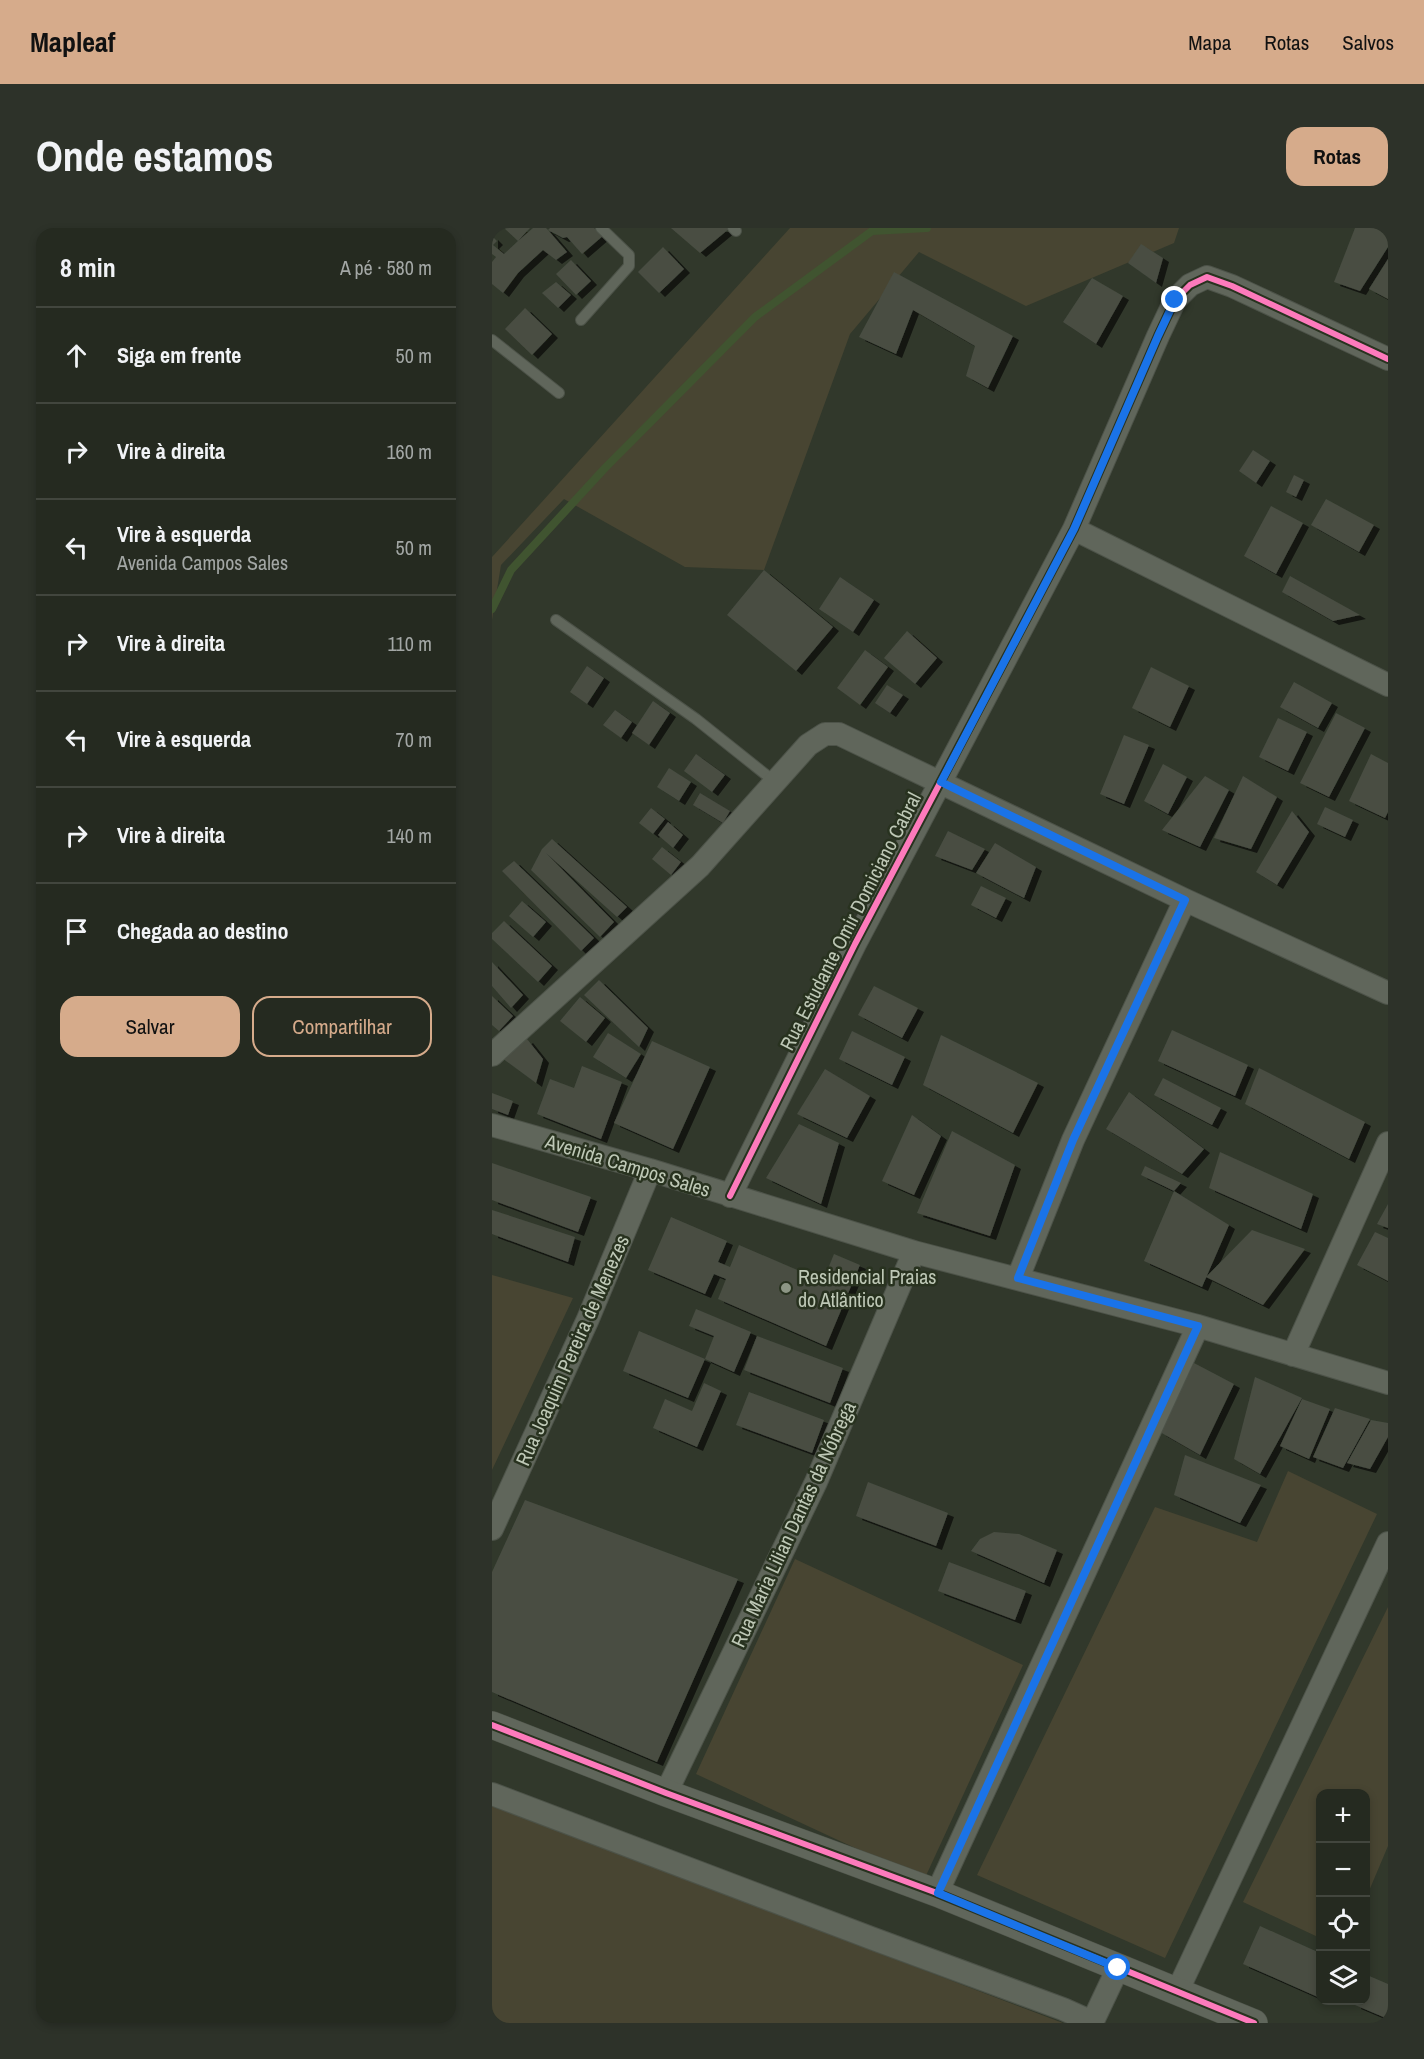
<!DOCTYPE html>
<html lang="pt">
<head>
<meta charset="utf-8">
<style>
  body { margin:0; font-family:"Archivo Narrow",sans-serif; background:#2d3229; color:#f1f3f6 }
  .controls { position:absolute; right:18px; bottom:18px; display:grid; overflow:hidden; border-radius:12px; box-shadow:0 3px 9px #0003 }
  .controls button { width:54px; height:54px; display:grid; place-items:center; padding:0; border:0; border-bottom:2px solid #42463e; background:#252a20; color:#f1f3f6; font:30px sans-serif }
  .stop { position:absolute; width:18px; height:18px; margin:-14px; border:4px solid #1a73e8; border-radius:50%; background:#fff }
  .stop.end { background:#1a73e8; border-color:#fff; box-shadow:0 2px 6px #0008 }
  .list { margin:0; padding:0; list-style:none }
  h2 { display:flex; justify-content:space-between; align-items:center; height:78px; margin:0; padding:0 24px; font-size:26px }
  h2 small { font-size:20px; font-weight:400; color:#a3a7a5 }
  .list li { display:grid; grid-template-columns:39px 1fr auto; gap:18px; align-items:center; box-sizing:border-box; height:96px; padding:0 24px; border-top:2px solid #42463e }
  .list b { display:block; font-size:22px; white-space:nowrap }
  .list p { margin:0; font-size:20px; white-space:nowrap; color:#a3a7a5 }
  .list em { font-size:20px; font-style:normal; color:#a3a7a5 }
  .actions { display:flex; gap:12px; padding:18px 24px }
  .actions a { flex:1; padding:14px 0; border:2px solid #d6ab8b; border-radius:18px; text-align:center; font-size:21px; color:#d6ab8b }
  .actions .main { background:#d6ab8b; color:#111 }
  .icon { flex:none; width:33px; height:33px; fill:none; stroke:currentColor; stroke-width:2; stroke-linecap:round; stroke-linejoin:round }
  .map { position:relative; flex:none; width:896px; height:1795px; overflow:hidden; border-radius:18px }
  header { display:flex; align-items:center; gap:36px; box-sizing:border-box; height:84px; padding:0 30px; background:#d6ab8b; color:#111 }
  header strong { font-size:28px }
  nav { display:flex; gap:33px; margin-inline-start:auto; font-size:21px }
  .intro { display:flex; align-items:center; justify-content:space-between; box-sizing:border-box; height:144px; padding:0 36px }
  h1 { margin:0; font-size:42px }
  .button { padding:15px 27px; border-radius:18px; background:#d6ab8b; color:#111; font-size:21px; font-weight:700 }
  main { display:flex; gap:36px; padding:0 36px }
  aside { flex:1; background:#252a20; border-radius:18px; box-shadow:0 3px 9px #0003 }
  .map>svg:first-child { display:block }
  .green { fill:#484532 }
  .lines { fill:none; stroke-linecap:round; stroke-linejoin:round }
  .stream { stroke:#405430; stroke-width:8 }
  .building { fill:#484d42; filter:url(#shadow) }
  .service-casing { stroke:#4d5349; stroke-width:12 }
  .minor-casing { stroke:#4d5349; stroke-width:24 }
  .tertiary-casing { stroke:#4d5349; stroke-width:28 }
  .service { stroke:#60665b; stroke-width:10 }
  .minor { stroke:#60665b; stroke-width:22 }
  .tertiary { stroke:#60665b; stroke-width:27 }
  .cycleway-casing { stroke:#28321f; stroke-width:10 }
  .cycleway { stroke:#fd7abc; stroke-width:6 }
  .route { stroke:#1a73e8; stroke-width:8 }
  .poi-dot { fill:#8d9685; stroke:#28321f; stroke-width:2 }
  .labels { text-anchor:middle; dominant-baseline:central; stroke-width:5; stroke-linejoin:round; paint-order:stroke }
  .street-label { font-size:20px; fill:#bec8b6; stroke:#28321f }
  .poi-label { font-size:20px; fill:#bec8b6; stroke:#28321f; text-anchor:start }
</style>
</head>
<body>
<header>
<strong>Mapleaf</strong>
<nav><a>Mapa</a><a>Rotas</a><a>Salvos</a></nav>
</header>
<div class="intro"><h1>Onde estamos</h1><a class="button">Rotas</a></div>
<main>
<aside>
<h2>8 min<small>A pé · 580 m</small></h2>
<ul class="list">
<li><svg class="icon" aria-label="ahead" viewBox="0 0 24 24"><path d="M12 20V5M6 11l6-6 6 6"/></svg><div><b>Siga em frente</b></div><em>50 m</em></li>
<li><svg class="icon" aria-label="right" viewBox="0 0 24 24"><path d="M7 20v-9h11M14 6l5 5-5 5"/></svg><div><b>Vire à direita</b></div><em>160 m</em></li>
<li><svg class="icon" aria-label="left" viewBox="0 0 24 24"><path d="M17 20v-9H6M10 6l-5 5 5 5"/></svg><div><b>Vire à esquerda</b><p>Avenida Campos Sales</p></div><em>50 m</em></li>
<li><svg class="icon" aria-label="right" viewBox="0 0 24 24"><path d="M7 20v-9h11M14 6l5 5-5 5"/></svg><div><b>Vire à direita</b></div><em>110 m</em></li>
<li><svg class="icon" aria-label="left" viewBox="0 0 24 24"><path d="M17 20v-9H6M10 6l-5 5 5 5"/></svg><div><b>Vire à esquerda</b></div><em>70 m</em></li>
<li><svg class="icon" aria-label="right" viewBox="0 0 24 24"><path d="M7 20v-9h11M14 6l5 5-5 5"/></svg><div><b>Vire à direita</b></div><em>140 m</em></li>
<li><svg class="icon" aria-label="arrive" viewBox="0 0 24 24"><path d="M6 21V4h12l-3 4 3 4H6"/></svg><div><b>Chegada ao destino</b></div></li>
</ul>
<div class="actions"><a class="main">Salvar</a><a>Compartilhar</a></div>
</aside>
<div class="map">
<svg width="896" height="1795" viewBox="0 0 896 1795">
  <defs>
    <filter id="shadow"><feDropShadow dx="6" dy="4" stdDeviation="0" flood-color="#0009"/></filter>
  </defs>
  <rect width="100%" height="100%" fill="#31382b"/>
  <path class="green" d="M298,0h389l-5,15 -148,63 -107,-54 -69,82 -86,236 -79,-3 -121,-68 -63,66 -9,55v-63z
    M0,1047l81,23 -81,172z
    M796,1243l89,43 -212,444 -188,-83 178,-368 102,35z
    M303,1331l228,106 -99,215 -228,-106z
    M896,1379v239l-22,52v-104h-46v144l-77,-36z
    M0,1578l571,217h-571z"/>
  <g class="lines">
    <path class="stream" d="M0,381l19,-39 94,-102 150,-151 117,-86 55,-3"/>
  </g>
  <path class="building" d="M12,0h26l-12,13 15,-13h13l2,2 2,-2h44l10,7 -22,19 -15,-17 -4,1 -15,-8 19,22 -11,8 -13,-10 -25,23 -15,20 -11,-9v-22l4,-5 -4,-3v-18l5,5 -4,4 11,9 14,-13z
    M179,0h59l-30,25z
    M863,0h33v19l-28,44 -26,-9z
    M649,16l22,14 -7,25 -28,-20z
    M171,19l21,22 -25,24 -21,-21z
    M896,31v40l-19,-10z
    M79,32l20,21 -15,14 -20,-21z
    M402,44l119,64 -25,52 -22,-12 9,-30 -62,-36 -17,44 -37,-17z
    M600,50l31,18 -27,48 -33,-22z
    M64,54l15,13 -13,13 -16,-15z
    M33,80l27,26 -20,21 -27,-26z
    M761,222l17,11 -14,22 -17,-12z
    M802,247l10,5 -8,17 -10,-5z
    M834,271l48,26 -15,27 -48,-27z
    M779,278l32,17 -27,51 -32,-18z
    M272,342l69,57 -37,44 -69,-56z
    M798,348l70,39 -27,6 -51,-29z
    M348,349l34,23 -21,32 -34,-23z
    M415,403l30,27 -22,26 -31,-26z
    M373,422l23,17 -28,38 -23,-17z
    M95,438l17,12 -17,26 -17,-12z
    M659,439l38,19 -19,41 -38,-19z
    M802,454l38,21 -14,25 -38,-21z
    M395,457l16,10 -13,18 -15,-10z
    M161,473l17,12 -21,32 -17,-12z
    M123,482l17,12 -11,16 -18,-13z
    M844,485l29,15 -36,69 -29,-14z
    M786,490l29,14 -19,39 -29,-14z
    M632,507l25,10 -25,59 -24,-10z
    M204,526l29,21 -13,17 -28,-21z
    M879,526l17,9v49l-3,6 -36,-17z
    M671,536l24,13 -19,37 -24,-13z
    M177,540l22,14 -12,19 -22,-14z
    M713,548l24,14 -29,57 -38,-17z
    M751,548l34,21 -26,52 -37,-11z
    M208,565l30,18 -7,12 -30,-18z
    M833,579l28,13 -8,17 -28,-13z
    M159,580l14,11 -12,15 -14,-11z
    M800,583l17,21 -32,53 -21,-13z
    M176,594l15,13 -10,13 -15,-13z
    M456,603l37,18 -13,21 -37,-14z
    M60,611l75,68 -10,10 -71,-64 68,69 -14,15 -69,-67 11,-21z
    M503,615l41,24 -12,31 -48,-25z
    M170,619l19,15 -10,13 -19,-16z
    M22,633l80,77 -13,13 -79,-80z
    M489,658l25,12 -10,20 -25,-13z
    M30,673l24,21 -13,15 -24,-21z
    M12,693l48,45 -14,16 -46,-43v-6z
    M0,734l31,33 -12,13 -19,-22z
    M107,752l49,48 -9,19 -55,-52z
    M382,758l44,22 -16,30 -44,-23z
    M0,768l21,20 -14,15 -7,-6z
    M88,769l25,21 -19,24 -26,-21z
    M680,802l76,35 -13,31 -77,-35z
    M360,803l53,26 -13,28 -53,-26z
    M116,805l33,21 -15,24 -33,-21z
    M449,807l97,48 -25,50 -90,-48z
    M35,811l16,20 -7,24 -34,-25z
    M160,813l58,26 -37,82 -59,-26z
    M90,838l40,16 -21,57 -64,-25 13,-35 24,9z
    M767,840l106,54 -16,37 -104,-55z
    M333,841l45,27 -23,42 -50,-24z
    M671,850l58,30 -9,17 -58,-30z
    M637,864l75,57 -22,25 -76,-45z
    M0,865l21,8 -5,14 -16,-6z
    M420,887l29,21 -27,59 -32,-14z
    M307,896l40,19 -18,61 -55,-26z
    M460,903l63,34 -25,71 -73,-23z
    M728,924l93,42 -12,35 -92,-41z
    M0,935l99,34 -13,35 -86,-32z
    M653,938l36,17 -7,8 -33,-16z
    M682,963l55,34 -27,62 -58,-26z
    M896,976v24l-11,-4z
    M0,982l83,27 -7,25 -76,-28z
    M179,989l56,24 -9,21 12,5 9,-22 84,36 11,-27 26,11 -34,81 -108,-47 8,-20 -12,-5 -9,20 -57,-24z
    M760,1002l53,19 -42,56 -57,-28z
    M883,1004l13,6v43l-31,-16z
    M204,1081l55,23 -17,40 -29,-13 9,-23 -25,-10z
    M147,1103l66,28 -17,39 -65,-27z
    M265,1108l86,32 -13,35 -86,-33z
    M702,1135l40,21 -34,71 -40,-23z
    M763,1149l47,21 -42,76 -26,-15z
    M212,1155l17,8 -24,56 -44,-19 12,-29 27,12z
    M257,1164l75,28 -12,33 -76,-28z
    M810,1171l28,10 -21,50 -29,-13z
    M843,1180l35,11 -27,49 -30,-11z
    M879,1192l17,3v14l-18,32 -23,-6z
    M693,1227l76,30 -21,38 -66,-28z
    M376,1254l80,31 -12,33 -80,-30z
    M33,1272l213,79 -81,183 -165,-70v-120z
    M502,1304l25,2 38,16 -13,33 -73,-32 9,-12z
    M457,1334l77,29 -11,29 -77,-29z
    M768,1698l60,27v45l-77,-34z
    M875,1747l21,9v35l-33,-14 2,-4 9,-1v-20z"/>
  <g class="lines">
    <defs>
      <path id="service" d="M241,0l3,3
        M89,92l48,-54v-11l-28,-27
        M0,112l67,53
        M64,392l140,99 79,63"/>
      <path id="minor" d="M582,301l314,156
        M0,827l208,-189 108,-121 17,-11h14l346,166 203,93
        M0,897l158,45 264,82 284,74 190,57
        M238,968l125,-252 219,-415 84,-193 17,-36 15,-15 17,-8 25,9 156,73
        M526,1050l55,-138 112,-240
        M801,1127l95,-212
        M0,1301l96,-210 62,-149
        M174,1565l150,-311 98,-230
        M0,1566l379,144 192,71 29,13
        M445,1665l261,-567
        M685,1764l211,-449
        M600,1795l26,-55"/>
      <path id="tertiary" d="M0,1497l174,68 271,100 317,130"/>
    </defs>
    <use href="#service" class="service-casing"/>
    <use href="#minor" class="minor-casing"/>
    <use href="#tertiary" class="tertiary-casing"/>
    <use href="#service" class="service"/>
    <use href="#minor" class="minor"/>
    <use href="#tertiary" class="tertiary"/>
    <defs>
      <path id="cycleway" d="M238,968l125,-252 219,-415 84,-193 17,-36 15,-15 17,-8 25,9 156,73
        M0,1497l174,68 271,100 317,130"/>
    </defs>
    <use href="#cycleway" class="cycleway-casing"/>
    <use href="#cycleway" class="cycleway"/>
  </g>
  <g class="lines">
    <path class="route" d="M626,1740l-180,-75 260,-567 -180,-48 55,-138 112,-240 -244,-118 133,-253 84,-193 17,-36"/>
  </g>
  <circle class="poi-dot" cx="294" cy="1060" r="6"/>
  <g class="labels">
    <g class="street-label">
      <text transform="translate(358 693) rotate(-63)">Rua Estudante Omir Domiciano Cabral</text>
      <text transform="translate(136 937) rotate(17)">Avenida Campos Sales</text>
      <text transform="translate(80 1122) rotate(-66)">Rua Joaquim Pereira de Menezes</text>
      <text transform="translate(301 1296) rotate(-65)">Rua Maria Lilian Dantas da Nóbrega</text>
    </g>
    <g class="poi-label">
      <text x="306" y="1048">Residencial Praias<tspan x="306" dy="23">do Atlântico</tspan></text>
    </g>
  </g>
</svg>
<div class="controls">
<button>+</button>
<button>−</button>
<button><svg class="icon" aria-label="locate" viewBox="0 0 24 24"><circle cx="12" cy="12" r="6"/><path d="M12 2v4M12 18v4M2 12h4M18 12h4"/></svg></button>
<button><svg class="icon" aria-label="layers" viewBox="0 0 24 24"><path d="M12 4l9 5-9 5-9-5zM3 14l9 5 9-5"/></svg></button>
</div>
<div class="stop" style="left:626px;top:1740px"></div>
<div class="stop end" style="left:683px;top:72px"></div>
</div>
</main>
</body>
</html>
